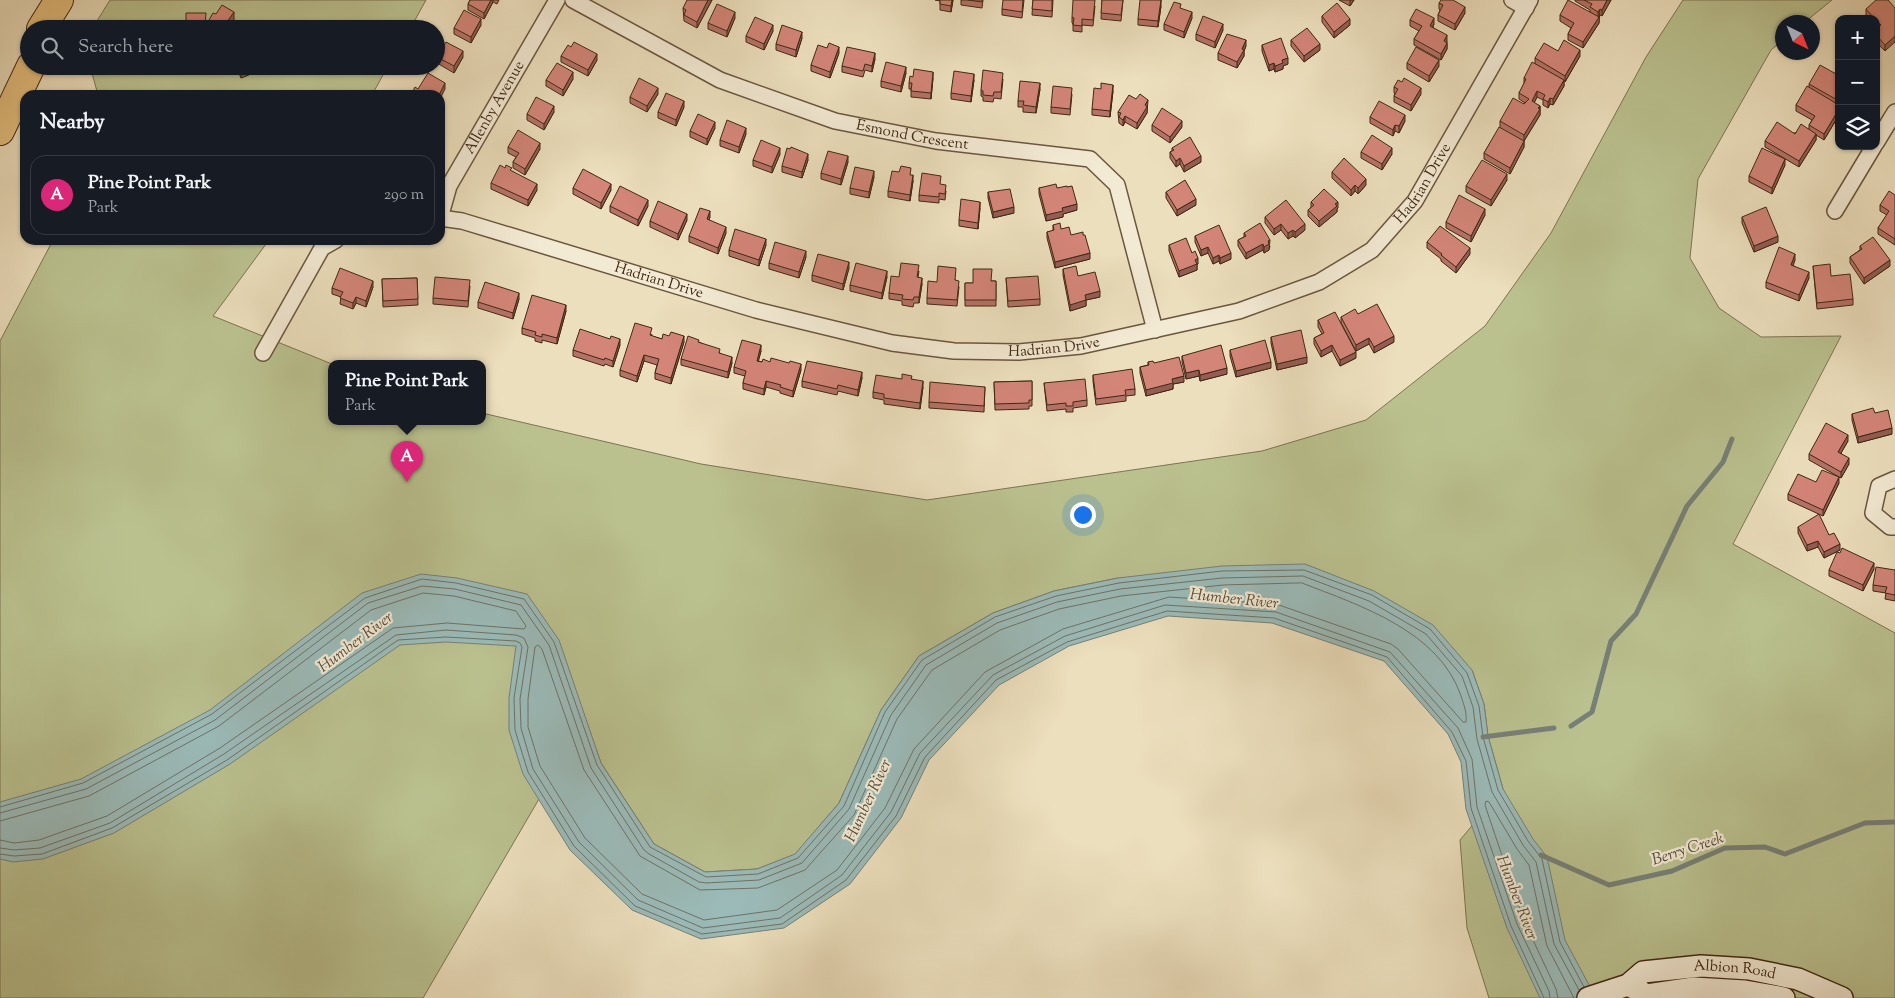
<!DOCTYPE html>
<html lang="en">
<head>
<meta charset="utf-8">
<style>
  body { margin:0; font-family:"Sorts Mill Goudy",serif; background:#20242c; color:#f1f3f6 }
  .controls { position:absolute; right:15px; top:15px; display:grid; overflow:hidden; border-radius:10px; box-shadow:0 1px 4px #0004 }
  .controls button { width:45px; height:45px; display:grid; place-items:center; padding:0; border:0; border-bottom:1px solid #363941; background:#171b24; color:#f1f3f6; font:25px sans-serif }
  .compass { position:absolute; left:1775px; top:15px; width:45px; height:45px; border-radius:50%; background:#171b24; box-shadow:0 1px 4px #0004; rotate:137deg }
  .you { position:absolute; left:1082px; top:514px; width:18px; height:18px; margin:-12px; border:4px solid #fff; border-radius:50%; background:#1a73e8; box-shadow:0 0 0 8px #1a73e833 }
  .badge { display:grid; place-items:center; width:32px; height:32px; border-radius:50%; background:#db2777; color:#fff; font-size:16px; font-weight:700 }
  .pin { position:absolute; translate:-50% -41px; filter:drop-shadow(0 1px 2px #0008) }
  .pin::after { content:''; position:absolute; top:26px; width:18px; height:15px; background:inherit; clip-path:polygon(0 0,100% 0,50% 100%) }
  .popup { position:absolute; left:328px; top:360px; width:158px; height:65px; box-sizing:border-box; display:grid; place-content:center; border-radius:10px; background:#171b24; filter:drop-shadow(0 1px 4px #0005); font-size:16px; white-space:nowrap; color:#9ea1a6 }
  .popup b { font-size:19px; color:#f1f3f6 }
  .popup::after { content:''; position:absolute; left:50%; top:100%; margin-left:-10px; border:10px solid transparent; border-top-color:#171b24 }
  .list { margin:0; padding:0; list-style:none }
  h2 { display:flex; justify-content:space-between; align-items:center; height:65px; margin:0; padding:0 20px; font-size:21px }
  h2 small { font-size:16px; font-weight:400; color:#9ea1a6 }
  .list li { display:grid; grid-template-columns:32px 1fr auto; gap:15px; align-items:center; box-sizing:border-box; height:80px; margin:0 10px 10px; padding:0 10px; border:1px solid #363941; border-radius:15px }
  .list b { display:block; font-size:19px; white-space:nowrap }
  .list p { margin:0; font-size:16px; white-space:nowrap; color:#9ea1a6 }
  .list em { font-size:16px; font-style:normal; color:#9ea1a6 }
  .icon { flex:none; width:28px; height:28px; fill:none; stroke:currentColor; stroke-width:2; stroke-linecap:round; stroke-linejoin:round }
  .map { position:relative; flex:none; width:1895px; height:998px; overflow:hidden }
  .search { position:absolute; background:#171b24; box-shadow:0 1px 4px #0004; left:20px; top:20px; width:425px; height:55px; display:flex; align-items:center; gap:12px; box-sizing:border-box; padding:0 18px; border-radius:28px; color:#9ea1a6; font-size:19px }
  .panel { position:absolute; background:#171b24; box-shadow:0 1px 4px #0004; left:20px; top:90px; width:425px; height:155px; border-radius:15px }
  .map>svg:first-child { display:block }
  .green { fill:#bac18f; stroke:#7d7451 }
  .water { fill:#9bbbb9; stroke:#778077 }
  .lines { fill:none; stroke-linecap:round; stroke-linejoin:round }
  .shore { stroke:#6e7266; stroke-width:1 }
  .stream { stroke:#778077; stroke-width:5 }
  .street-casing { stroke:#6b563e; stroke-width:18 }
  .secondary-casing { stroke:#402813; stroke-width:24 }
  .highway-casing { stroke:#402813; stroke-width:30 }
  .street { stroke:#f3ead4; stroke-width:15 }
  .secondary { stroke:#f3ead4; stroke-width:21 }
  .highway { stroke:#e6c07e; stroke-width:28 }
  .wall { fill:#b57267; stroke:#402813 }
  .shaded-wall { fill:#945d54; stroke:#402813 }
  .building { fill:#d38578; stroke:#402813 }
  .labels { text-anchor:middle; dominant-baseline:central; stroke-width:4.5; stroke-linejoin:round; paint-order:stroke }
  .street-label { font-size:15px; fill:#402813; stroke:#f3ead4 }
  .water-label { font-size:16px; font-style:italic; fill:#574d3c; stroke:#f3ead4 }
</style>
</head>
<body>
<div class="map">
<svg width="1895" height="998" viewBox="0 0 1895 998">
  <rect width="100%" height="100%" fill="#ecdfbd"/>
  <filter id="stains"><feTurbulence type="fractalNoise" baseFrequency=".004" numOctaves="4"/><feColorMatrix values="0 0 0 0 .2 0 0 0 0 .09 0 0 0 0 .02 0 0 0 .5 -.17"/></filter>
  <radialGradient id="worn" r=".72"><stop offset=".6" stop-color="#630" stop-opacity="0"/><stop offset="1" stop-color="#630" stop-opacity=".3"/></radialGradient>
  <path class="green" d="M110,0h316l-16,29h-318z
    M1683,0h149l-27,22h-23v19l-11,9 -73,129 -8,79 29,50 42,29 80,-1 -108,208 162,89v365h-406l-22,-70 -7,-88 43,-51 -15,-53 -4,-32 -12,-34 -354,-92 -64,13 -61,22 -74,43 -38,54 -42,93 -44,52 -38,14 -52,3 -51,-28 -53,-81 -14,-39 -48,75 -116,199h-423v-657l53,-101h216l-56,76 119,48v57h150v-8l219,51 226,36 335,-49 104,-31 119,-94 66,-93 95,-176z
    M90,66h298l-16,29h-274z"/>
  <path class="water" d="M1305,564l69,27 59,34 39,45 12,34 4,32 15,53 30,50 14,18 18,83 31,58h-56l-33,-70 -41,-119 -5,-47 -13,-28 -64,-73 -112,-38 -104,-7 -99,30 -70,39 -70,75 -28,58 -51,66 -66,44 -83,11 -69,-29 -62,-60 -47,-76 -14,-44v-32l7,-52 -70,-4 -46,3 -170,119 -116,69 -71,26 -30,3 -13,-3v-57l81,-23 129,-69 152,-117 59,-19 36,4 70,16 32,46 42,123 53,81 51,28 52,-3 38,-15 44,-51 42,-93 38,-54 74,-43 61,-22 64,-13 104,-12z"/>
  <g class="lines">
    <path class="shore" d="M1302,583c59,23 137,48 159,113 3,9 6,17 5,26h-3l-65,-73 -7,-5 -115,-40 -107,-7 -106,32 -78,43 -71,77 -29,59 -48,62 -60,40 -73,10 -62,-26 -57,-56 -45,-72 -12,-39v-28l7,-52 3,-2 4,4 42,121 56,86 60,34 58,-2 47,-18 49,-55 43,-96 35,-49 68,-40 59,-21 62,-13 102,-11z
      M0,807l83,-24 129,-69 153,-116 57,-19 34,4 68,16 30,43 43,123 53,82 56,30 52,-3 40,-16 46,-52 41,-94 37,-52 73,-43 61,-21 63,-13 103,-12 82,-1 68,25 58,34 37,44 12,33 4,31 15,53 30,51 14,18 18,83 24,45
      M0,813l86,-24 129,-69 153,-117 54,-17 33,3 66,16 28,40 42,123 53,82 5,4 50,28 7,1 53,-3 43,-17 47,-54 42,-94 35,-50 71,-42 60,-21 63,-13 102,-11 81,-2 66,25 57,33 36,42 11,31 4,32 15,53 31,53 13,17 18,82 25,46
      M0,821l89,-25 130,-70 152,-116 52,-17 31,3 62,15 10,15 -2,3 -77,-6 -54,5 -173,120 -113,68 -68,24 -25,3 -14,-3
      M0,848l14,2 26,-2 70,-25 114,-69 172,-119 50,-5 70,5 8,3 4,9 -8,52 1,29 12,41 46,73 59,58 65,28 77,-10 62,-43 49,-63 29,-59 73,-78 72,-39 100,-31 111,7 114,40 68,76 14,31 5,48 40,117 32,67 1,7
      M0,854l14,2 28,-2 70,-26 115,-68 171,-120 48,-3 70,4 4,2 2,4 -8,51 1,32 13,42 46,74 61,60 67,28 80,-10 64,-44 50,-64 29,-59 71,-77 71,-38 100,-31 107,7 113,39 65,75 14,29 5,47 40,118 33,72
      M1558,998l-2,-9 -32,-68 -39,-116 1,-4 3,1 28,47 12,16 18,81 27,52"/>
    <path class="stream" d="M1571,726l21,-14 19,-71 25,-27 51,-108 36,-44 9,-23
      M1483,737l71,-9
      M1541,855l68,30 63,-14 53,-23 40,-1 20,7 80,-31 30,-1"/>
    <defs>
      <g id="street">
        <path id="s1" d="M573,0l147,80 115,41 101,20 154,18 27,26 38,145"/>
        <path d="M1512,0l14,8"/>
        <path d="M1876,143l19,-31"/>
        <path d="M1835,211l39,-65"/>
        <path id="s2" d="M440,218l22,3 294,89 136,33 62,8 65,1 62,-6 158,-35 80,-29 53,-32 43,-49 115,-201"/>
        <path id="s3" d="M440,218l9,-32 108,-186"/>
        <path d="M263,353l59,-105 14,-8"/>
        <path d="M1895,479l-16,7 -6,27 17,14h5"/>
      </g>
      <g id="secondary">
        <path d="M1628,985l19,10 47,-7 51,3 39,7"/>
        <path id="s4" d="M1588,998l40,-13 15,-13 58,-6 48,3 49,10 44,19"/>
      </g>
      <path id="highway" d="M41,29l18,-29
        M0,131l31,-65"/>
    </defs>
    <use href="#street" class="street-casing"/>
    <use href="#secondary" class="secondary-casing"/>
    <use href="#highway" class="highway-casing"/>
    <use href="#street" class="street"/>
    <use href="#secondary" class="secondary"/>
    <use href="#highway" class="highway"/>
  </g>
  <path class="wall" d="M470,0h29l-2,4 -4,-2 -9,17 -16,-9v-6z
    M712,0l-15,28 -13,-7 -1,-13z
    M935,0h18l-2,12 -11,-2v-9z
    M961,0h22l-1,8 -21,-3z
    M1024,0l-2,18 -20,-3v-6z
    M1033,0h20l-1,17 -20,-2z
    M1102,0h21l-2,21 -20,-2z
    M1339,0h15l-4,6z
    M1575,0h36l-9,16 -2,-1 -1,3v5l-16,25 -15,-8v-6l3,-6 -11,-7v-6l30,-3v-2l-15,-9z
    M1888,0l-3,51 -9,-9v-13l2,-2 -2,-1v-7h-6l-4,-4v-6z
    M1439,3l26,10 -10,17 -17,-9v-6l2,-5 -1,-1z
    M1095,6l-2,20 -11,-1v7l-9,-1v-7l-1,-1v-6z
    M1161,6l-3,21 -20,-2v-6z
    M1181,9l11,9 -8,20 -20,-8v-6z
    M1322,16l28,9 -16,13 -12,-16z
    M735,18l-8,19 -19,-8v-6z
    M1410,20l24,4 -1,3 14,14v8l-6,11 -27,-15v-6l5,-8 -9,-5z
    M481,25l-10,18 -17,-9v-6z
    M1223,30l-8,18 -19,-8v-6z
    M773,31l-9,19 -18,-8v-6z
    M802,38l-6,19 -20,-7v-6z
    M1291,40l29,10 -16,12 -13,-16z
    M1262,45l26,19 -5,2v3l-8,3 -1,-3 -5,2 -7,-20z
    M1246,46l-2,5v5l-7,12 -19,-8v-7z
    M827,48l12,5 -9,25 -19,-7v-6z
    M1558,51l22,5 -15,26 -1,-1v5l-11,19 -3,-1 -2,4 -5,-3v-5l-6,-3 -3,6 6,3v9l-16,26v6l-14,27 -26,-15v-6l16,-26v-6l25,-18 -6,-4v-6l5,-9v-6l11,-14v-6z
    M561,56l36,4 -9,16 -27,-14z
    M437,57h26l-9,16 -17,-10z
    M875,59l-3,13 -7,-2 -2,7 -21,-5v-6z
    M1407,63l32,3 -10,16 -22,-13z
    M236,66h22v5l-17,7z
    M906,73l-5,19 -20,-5v-6z
    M1839,74v41l-15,25 -8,-5v5l-17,27 -34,-20v-6l44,-12v-4l3,-5 -16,-9v-6l13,-18v-3l29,-9z
    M933,78l-2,21 -20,-2v-8h-2v-6z
    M573,79l-10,17 -17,-10v-6z
    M1003,79l-2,20 -7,-1 -1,4 -10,-1v-4l-2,-1v-6z
    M974,80l-3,22 -20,-3v-6z
    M1394,87l27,7 -10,17 -17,-9v-6l1,-2 -1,-1z
    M1040,89l-4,24 -13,-1v-5h-5v-6z
    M1113,91l-3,26 -18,-2v-6z
    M658,94l-11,18 -17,-9v-6z
    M1072,94l-2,21 -19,-2v-6z
    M1136,99l12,7 -1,1v6l-10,16 -12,-7 -2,4 -4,-3 -1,-11z
    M684,107l-8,19 -18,-8v-6z
    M554,112l-10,18 -17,-10v-6z
    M1370,117l35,4 -6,12 -4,-2 -2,5 -23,-13z
    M1152,125l30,2 -12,16 -18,-12z
    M715,128l-8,17 -17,-8v-6z
    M746,134l-7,19 -19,-7v-6z
    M508,147l32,2 -15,26 -12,-7v-6l3,-5 -8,-4z
    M1172,148l29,14 -17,10 -4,-8 -4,3 -6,-9v-6l2,-1z
    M1361,152l31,2 -10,16 -21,-12z
    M780,154l-8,19 -19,-7v-6z
    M808,160l-6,18 -20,-6v-6z
    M848,162l-7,23 -20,-6v-6z
    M1785,165l-13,29 -23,-12v-6z
    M512,171l25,19 -9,16 -37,-17v-6z
    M1332,172l34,13 -8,9 -3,-3 -4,5 -19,-18z
    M911,175l2,6 -3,20 -22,-4v-6z
    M874,177l-5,21 -19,-4v-6z
    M1507,180l-16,26 -25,-14v-6z
    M941,185l5,6 -1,9 -6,-1v4l-20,-2v-6z
    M573,188l38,2 -10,19 -28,-15z
    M1039,188h18l20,22 -14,4v3l-17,4 -7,-27z
    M988,192l26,21 -21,5 -5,-20z
    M1166,192l30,13 -19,11 -11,-18z
    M1895,195v50l-17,-11v-6l9,-13 -7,-4v-6z
    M1311,202l27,6 -1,1v3l-18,15 -11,-11v-6l3,-3z
    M610,206h38l-10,20 -28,-14z
    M980,208l-2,21 -19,-3v-6z
    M1485,215l-14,27 -25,-14v-6z
    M710,217l-1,3 17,13 -8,21 -29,-12v-6z
    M1265,217l40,13 -10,8 -2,-2 -5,3 -7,-9 -7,5 -9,-12z
    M1742,217l36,25 -24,10 -12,-29z
    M687,220l-9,20 -28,-13v-6z
    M1053,225l8,4 10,6 19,24 -35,9 -8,-30v-6l6,-1z
    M1244,233l26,13 -1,4 -5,3 -1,-3 -17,9 -8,-13v-6l6,-3z
    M1195,236l36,23 -11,5 -1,-3 -6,3 -5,-11 -7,3 -6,-14z
    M1427,242l43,12 -14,19 -15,-12v-2l-14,-11z
    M766,245l-7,21 -30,-10v-6z
    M1169,245l23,8 6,11 -1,1v5l-18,7 -10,-26z
    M1860,246l30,20 -26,18 -14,-21v-6l10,-7z
    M806,257l-7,21 -30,-9v-6z
    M1795,260l-2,5 16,13 -10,23 -33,-13v-6z
    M1813,266l18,10 22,23v6l-36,4z
    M849,268l-6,22 -31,-9v-6z
    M1063,269l15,7 22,21 -14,3v6l-16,5 -7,-36z
    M919,271l-1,7 4,6 -3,19h-5l-1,4 -11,-2v-4l-13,-2v-6l10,-16z
    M887,277l-5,22 -32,-8v-6z
    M417,278l1,27 -35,2 -1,-28z
    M1006,278l34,21v6l-32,2z
    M956,280l3,7 -2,19 -30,-2v-6l10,-16z
    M991,281h5v25h-31v-23h8z
    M470,286l-2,21 -35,-3v-6z
    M373,287l-7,20 -10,-4 -3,6 -13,-5 1,-7 -9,-3v-6z
    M519,299l-6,20 -35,-11v-6z
    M566,311l-9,33 -15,-4v3l-7,-2v-3l-13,-4v-6z
    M1358,314l36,28 -20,11 -5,-9 -13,7 -15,-28v-6z
    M1318,320l38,38 -16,8 -8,-15 -11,6 -7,-13v-6l8,-4 -4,-7z
    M652,334l-1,2 11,3 22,3 -13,42 -16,-5v-6l2,-8 -13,-4 -7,21 -17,-6v-6z
    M1271,337l36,26 -30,7 -6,-27z
    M699,342l21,11 12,10 -4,15 -47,-13v-6z
    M620,345l-7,22 -8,-3 -1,2 -31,-10v-6z
    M1230,350l41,18 -35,9 -6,-21z
    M761,351l-3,10 43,9 -8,27 -13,-4v-2l-14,-4 -2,8 -21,-6v-6l2,-7 -11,-3v-6z
    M1182,356l45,18 -27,7 -1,-5 -13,3 -4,-17z
    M1148,362l6,1 30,19 -11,2v5l-27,7 -6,-23v-6l8,-2z
    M1093,375l42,14v6l-9,1v5l-30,4 -3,-24z
    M862,378l-4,18 -20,-5 -1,4 -35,-8v-6z
    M902,379h10l11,8 -3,22 -36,-5v-4l-11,-2v-6z
    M1032,381v25h-3v3l-34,1 -1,-28z
    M1044,383l43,17v6l-14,2v4h-7v-3l-19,2z
    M985,387l-1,25 -55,-4v-6z
    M1875,413l17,21 -34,9 -6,-23v-6z
    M1848,441l-7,12 8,11 -8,14 -32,-18v-6z
    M1816,482l23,1 -16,33 -35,-16v-6z
    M1798,527l31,8 11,15 -16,8 -6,-11 -11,4 -9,-18z
    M1874,569l-11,22 -34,-15v-6z
    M1895,570v31l-10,-2 1,-6 -13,-2v-6z"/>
  <path class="shaded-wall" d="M491,0h2v2l-9,17v-6z
    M708,0h4l-15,28v-6z
    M952,0h1l-2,12v-6z
    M1161,0v6l-3,21v-6z
    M1350,0h4l-4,6z
    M1607,0h4l-9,16v-6z
    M1465,7v6l-10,17v-6z
    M1600,9l-1,14 -16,25v-6l15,-25v-5z
    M234,12v9l-5,8 -2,-7z
    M735,12v6l-8,19v-6z
    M1192,12v6l-8,20v-6z
    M1434,18v6l-4,8v-6z
    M481,19v6l-10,18v-6z
    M1350,19v6l-16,13v-6z
    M1223,24v6l-8,18v-6z
    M773,25v6l-9,19v-6z
    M802,32v6l-6,19v-7z
    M1447,35v6l-3,6v-6z
    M1895,36v6l-10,9v-6z
    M1246,40v6l-2,5v5l-7,12v-6z
    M1447,43v6l-6,11v-6z
    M1320,44v6l-16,12v-6z
    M1878,44v6l-2,3v-6z
    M839,47v6l-9,25v-6z
    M1580,50v6l-15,26v-6z
    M463,51v6l-9,16v-7z
    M875,53v6l-3,13v-6z
    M597,54v6l-9,16v-6z
    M1288,58v6l-5,2v3l-8,3v-6l7,-6z
    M1439,60v6l-10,16v-6z
    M1274,63v6l-5,2v-6z
    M248,66h10v5l-17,7v-9z
    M906,67v6l-5,19v-6z
    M573,72v7l-10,17v-6z
    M933,72v6l-2,21v-6z
    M974,74v6l-3,22v-6z
    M1564,80v6l-11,19v-6z
    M445,83v6l-5,10v-4h-1z
    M1040,83v6l-4,24v-6z
    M1113,85v6l-3,26v-6z
    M658,88v6l-11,18v-6z
    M1421,88v6l-10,17v-6z
    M1537,91v6l-5,10v-6z
    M1550,98v6l-2,4v-6z
    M1148,100l-1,13 -10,16v-6l8,-18z
    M684,101v6l-8,19v-6z
    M554,106v6l-10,18v-6z
    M1540,106v9l-16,26v-6z
    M1839,109v6l-15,25v-6z
    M1405,115v6l-6,12v-7z
    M1125,116v6l-2,4v-6z
    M1182,121v6l-12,16v-6z
    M715,122v6l-8,17v-6z
    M1395,125v6l-2,5v-6z
    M746,128v6l-7,19v-6z
    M1816,134v6l-17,27v-6z
    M1524,141v6l-14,27v-6z
    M540,143v6l-15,26v-6z
    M780,148v6l-8,19v-6z
    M1392,148v6l-10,16v-6z
    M808,154v6l-6,18v-6z
    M848,156v6l-7,23v-6z
    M1201,156v6l-17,10v-6z
    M1180,158v6l-4,3v-6z
    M1785,159v6l-13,29v-6z
    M874,171v6l-5,21v-6z
    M1507,174v6l-16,26v-6z
    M913,175v6l-3,20v-6z
    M1366,179v6l-8,9v-6z
    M537,184v6l-9,16v-6z
    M611,184v6l-10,19v-6z
    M1355,185v6l-4,5v-6z
    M1196,199v6l-19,11v-6z
    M648,200v6l-10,20v-6z
    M980,202v6l-2,21v-6z
    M1338,202v6l-1,1v3l-18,15v-6z
    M1077,204v6l-14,4v3l-17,4v-6l16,-7z
    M1014,207v6l-21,5v-6z
    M1485,209v6l-14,27v-6z
    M710,211v6l-3,8v-6z
    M687,214v6l-9,20v-6z
    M1281,224v6l-7,5v-6z
    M1305,224v6l-10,8v-6z
    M726,227v6l-8,21v-6z
    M1293,230v6l-5,3v-6z
    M1778,236v6l-24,10v-6z
    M766,239v6l-7,21v-6z
    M1270,240l-1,10 -5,3v-6l4,-6z
    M1263,244v6l-17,9v-6z
    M1208,247v6l-7,3v-6z
    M1470,248v6l-14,19v-6z
    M806,251v6l-7,21v-6z
    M1090,253v6l-35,9v-6z
    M1231,253v6l-11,5v-6z
    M1795,254v6l-4,11v-6z
    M1219,255v6l-6,3v-6z
    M1198,258v6l-1,1v5l-18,7v-6l16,-11z
    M1890,260v6l-26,18v-6z
    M849,262v6l-6,22v-6z
    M887,271v6l-5,22v-6z
    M1809,272v6l-10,23v-6z
    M922,278v6l-3,19v-6z
    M373,281v6l-7,20v-6z
    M1100,291v6l-14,3v6l-16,5v-6l15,-10z
    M519,293v6l-6,20v-6z
    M356,297v6l-3,6v-6z
    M566,305v6l-9,33v-6z
    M684,336v6l-13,42v-6z
    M1394,336v6l-20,11v-6z
    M1369,338v6l-13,7v-6z
    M620,339v6l-7,22v-6z
    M761,345v6l-4,16v-6z
    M1332,345v6l-11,6v-6z
    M1356,352v6l-16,8v-6z
    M644,355v6l-7,21v-6z
    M732,357v6l-4,15v-6z
    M1307,357v6l-30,7v-6z
    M1271,362v6l-35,9v-6z
    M801,364v6l-8,27v-6z
    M1227,368v6l-27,7v-6z
    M1199,370v6l-13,3v-6z
    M862,372v6l-4,18v-6z
    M1184,376v6l-11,2v5l-27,7v-6l26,-11z
    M766,381v6l-2,8v-6z
    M923,381v6l-3,22v-6z
    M1892,428v6l-34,9v-6z
    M1848,435v6l-10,17v-6z
    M1849,458v6l-8,14v-6z
    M1839,477v6l-16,33v-6z
    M1818,541v6l-11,4v-6z
    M1840,544v6l-16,8v-6z
    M1874,563v6l-11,22v-6z"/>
  <path class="building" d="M470,0h21l-7,13 -16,-9z
    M687,0h21l-11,22 -13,-7 2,-5 -3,-2z
    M940,0h12l-1,6 -11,-2z
    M968,0h14v2z
    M1003,0h20l-1,12 -20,-3z
    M1033,0h19v11l-20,-2z
    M1073,0h22l-2,20 -11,-1v7l-9,-1 1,-7 -2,-1z
    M1102,0h21l-2,15 -20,-2z
    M1140,0h21l-3,21 -20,-2z
    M1441,0h12l12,7 -10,17 -17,-9 5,-10 -4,-2z
    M1568,0l31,17 -16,25 -15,-8 6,-11 -14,-8z
    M1584,0h23l-5,10 -2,-1 -2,3 -8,-5 2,-3z
    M1876,0h12l7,8v28l-10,9 -9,-10v-6l5,-4 -5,-5v-1h-1l-9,-10z
    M1174,2l7,2 -1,4 12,4 -8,20 -20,-8z
    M1337,3l13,16 -16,13 -12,-16z
    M717,4l18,8 -8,19 -19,-8z
    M222,5l12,7 -7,10 12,7h-53v-16h20l-1,14 8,-14 3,1z
    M1416,9l18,9 -4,8 17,9 -3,6 3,2 -6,11 -27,-15 8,-13 -12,-6z
    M464,10l17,9 -10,18 -17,-9z
    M1203,16l20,8 -8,18 -19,-8z
    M755,17l18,8 -9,19 -18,-8z
    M782,25l20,7 -6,18 -20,-6z
    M1307,28l13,16 -16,12 -13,-16z
    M1227,34l19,6 -4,9 2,1 -7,12 -19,-9z
    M1281,38l7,20 -6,2 1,3 -8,3 -1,-3 -5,2 -7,-20z
    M1564,40l16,10 -15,26 -30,-18 9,-15 14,8z
    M446,42l17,9 -9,15 -17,-9z
    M574,42l23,12 -9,16 -27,-14 7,-11 3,2z
    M829,43l10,4 -9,25 -19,-7 7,-20 9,3z
    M847,47l28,6 -3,13 -7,-2 -2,7 -21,-5z
    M1416,47l23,13 -10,16 -22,-13z
    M886,62l20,5 -5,19 -20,-5z
    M1532,62l32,18 -11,19 -3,-1 -2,4 -5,-3 2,-4 -8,-4 -5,10 8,5 -2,2 2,1 -16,26 -24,-14 13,-23 11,6 5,-5 -10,-6 7,-14 -2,-1z
    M557,63l16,9 -10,18 -17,-10z
    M1820,65l18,10 1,-1v27l-30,-17z
    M240,66h8l-7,3z
    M914,69l19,3 -2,21 -20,-2 1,-8h-3l1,-7 3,1z
    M983,70l20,3 -2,19h-7l-1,4 -10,-1v-4l-2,-1z
    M954,71l20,3 -3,22 -20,-3z
    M428,73l17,10 -6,12h-28l4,-8 3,2z
    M639,78l19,10 -11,18 -17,-9z
    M1404,78l17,10 -10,17 -17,-9 4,-7 -4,-2 4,-7 4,2z
    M1020,81l20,2 -4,24 -13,-2 1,-4h-6z
    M1101,83l12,2 -3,26 -18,-2 2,-21 7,1z
    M1053,86l19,2 -2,21 -19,-2z
    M1807,86l32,19v4l-15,25 -15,-9 6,-9 -19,-11z
    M666,93l18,8 -8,19 -18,-8z
    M1140,94l8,6 -3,5 2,2 -10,16 -12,-7 -2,4 -4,-3 2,-4 -3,-1 11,-17 7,4z
    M536,97l18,9 -10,18 -17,-10z
    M1379,101l26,14 -6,11 -4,-1 -2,5 -23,-13z
    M1162,108l20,13 -12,16 -18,-12z
    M698,114l17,8 -8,17 -17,-8z
    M727,120l19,8 -7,19 -19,-7z
    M1777,122l18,12 6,-10 15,10 -17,27 -34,-20z
    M1499,127l25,14 -14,27 -26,-15z
    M518,130l22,13 -15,26 -12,-7 6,-9 -11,-6z
    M1372,135l20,13 -10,16 -21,-12z
    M1190,137l11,19 -17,10 -4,-8 -4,3 -6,-9 4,-2 -2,-2z
    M761,140l19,8 -8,19 -19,-7z
    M791,147l17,7 -6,18 -20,-6 5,-18 3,1z
    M1762,148l23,11 -13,29 -23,-12z
    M828,151l20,5 -7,23 -20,-6z
    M1344,158l22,21 -8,9 -3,-3 -4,5 -19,-18z
    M1482,160l25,14 -16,26 -25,-14z
    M500,165l5,3 1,-3 6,3 -2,2 27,14 -9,16 -37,-17z
    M901,166l10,2 -1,7h3l-3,20 -22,-4 4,-20 7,1z
    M855,167l19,4 -5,21 -19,-4z
    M583,169l28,15 -10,19 -28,-15z
    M922,173l19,3 -1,8 6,1 -1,9 -6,-1v4l-20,-2z
    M1185,180l11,19 -19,11 -11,-18z
    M1056,184l1,4 10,-2v1l5,-1 5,18 -15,4 1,3 -17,4 -7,-27z
    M620,186l28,14 -10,20 -28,-14z
    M1010,189l4,18 -21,5 -5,-20z
    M1324,189l14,13 -3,2 2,2 -18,15 -11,-11 6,-5 -3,-3z
    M1889,191l6,4v44l-17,-11 11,-17 -9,-6z
    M1459,195l26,14 -14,27 -25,-14z
    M961,199l19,3 -2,21 -19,-3z
    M1286,200l19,24 -10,8 -2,-2 -5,3 -7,-9 -7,5 -9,-12z
    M658,201l29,13 -9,20 -28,-13z
    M1766,207l12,29 -24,10 -12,-29z
    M700,208l10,3 -3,8 19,8 -8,21 -29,-12z
    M1060,223l1,6 8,-2 2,8 12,-3v3h2l5,18 -35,9 -8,-30 7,-2 -1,-5z
    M1260,223l10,17 -2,1 1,3 -5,3 -1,-3 -17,9 -8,-13 8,-4 -2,-3z
    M1219,225l12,28 -11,5 -1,-3 -6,3 -5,-11 -7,3 -6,-14z
    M1440,226l30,22 -14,19 -15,-12 1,-1 -15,-12z
    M735,229l31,10 -7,21 -30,-10z
    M1873,237l17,23 -26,18 -14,-21 12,-8 -2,-3z
    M1186,238l6,15 3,-2 3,7 -3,2 2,4 -18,7 -10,-26z
    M775,242l31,9 -7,21 -30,-9z
    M1779,247l16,7 -4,11 18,7 -10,23 -33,-13z
    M818,254l31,8 -6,22 -31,-9z
    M856,263l31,8 -5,22 -32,-8z
    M901,263l18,2 -2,12 5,1 -3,19h-5l-1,3 -11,-1 1,-4 -14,-2 2,-17 8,1z
    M1830,264l1,12 19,-2 3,25 -36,4 -4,-37z
    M938,266l18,2 -1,12 4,1 -2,19 -30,-2 1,-17 9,1z
    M1076,266l2,10 17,-4 5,19 -15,4 1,5 -16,5 -7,-36z
    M340,268l33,13 -7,20 -10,-4 -3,6 -13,-5 3,-6 -11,-4z
    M973,269h19l-1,12h5v19h-31v-17h8z
    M1038,276l2,23 -32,2 -2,-23z
    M435,277l35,3 -2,21 -35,-3z
    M417,278l1,21 -35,2 -1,-22z
    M485,282l34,11 -6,20 -35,-11z
    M532,295l34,10 -9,33 -15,-4v3l-7,-2 1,-3 -14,-4z
    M1377,304l17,32 -20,11 -5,-9 -13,7 -15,-28 14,-8 3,5z
    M1335,312l21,40 -16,8 -8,-15 -11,6 -7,-13 10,-5 -6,-13z
    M635,323l17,5 -2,7 12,4 1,-5 6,2 2,-4 13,4 -13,42 -16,-5 4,-14 -15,-4 -7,21 -17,-6z
    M580,329l30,10 1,-3 9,3 -7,22 -8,-3 -1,2 -31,-10z
    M1301,330l6,27 -30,7 -6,-27z
    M688,336l11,4 -1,2 22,7 -1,4 13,4 -4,15 -47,-13z
    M742,340l19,5 -4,16 5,1 1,-3 7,3 1,-4 18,5 1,-2 11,3 -8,27 -13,-4 1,-2 -15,-4 -2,8 -21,-6 3,-12 -12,-4z
    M1265,340l6,22 -35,9 -6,-21z
    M1221,345l6,23 -27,7 -1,-5 -13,3 -4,-17z
    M1179,357l5,19 -12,3 1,4 -27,7 -6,-23 9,-2 -1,-3 5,-1 1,2z
    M807,361l55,11 -4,18 -20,-5 -1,4 -35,-8z
    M1132,369l3,20 -10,1 1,5 -30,4 -3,-24z
    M902,374l10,2 -1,3 12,2 -3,22 -36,-5v-4l-11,-2 3,-17 26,4z
    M1085,379l2,21 -14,2v4h-7v-3l-19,2 -3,-22z
    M1032,381v19h-3v3l-34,1 -1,-22z
    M930,382l55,5 -1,19 -55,-4z
    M1873,408l2,5 13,-3 4,18 -34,9 -6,-23z
    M1826,423l22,12 -10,17 11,6 -8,14 -32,-18z
    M1822,470l17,7 -16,33 -35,-16 10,-20 18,8z
    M1819,514l10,21 5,-2 6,11 -16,8 -6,-11 -11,4 -9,-18z
    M1842,548l32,15 -11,22 -34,-15 8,-18 3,1z
    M1876,567l19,3v25l-10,-2 2,-6 -14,-2z"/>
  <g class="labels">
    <g class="street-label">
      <text stroke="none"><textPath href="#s3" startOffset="124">Allenby Avenue</textPath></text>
      <text stroke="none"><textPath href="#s1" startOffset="368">Esmond Crescent</textPath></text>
      <text stroke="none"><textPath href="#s2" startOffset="1052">Hadrian Drive</textPath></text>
      <text stroke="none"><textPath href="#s2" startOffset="228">Hadrian Drive</textPath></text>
      <text stroke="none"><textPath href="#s2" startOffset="632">Hadrian Drive</textPath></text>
      <text stroke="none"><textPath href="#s4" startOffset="154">Albion Road</textPath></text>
    </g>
    <g class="water-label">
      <text transform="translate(1234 600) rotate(6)">Humber River</text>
      <text transform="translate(356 643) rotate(-37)">Humber River</text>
      <text transform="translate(869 801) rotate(-65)">Humber River</text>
      <text transform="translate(1688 850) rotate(-18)">Berry Creek</text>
      <text transform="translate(1516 898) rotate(69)">Humber River</text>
    </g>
  </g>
  <rect width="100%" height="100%" filter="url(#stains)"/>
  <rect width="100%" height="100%" fill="url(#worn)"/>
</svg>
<div class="controls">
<button>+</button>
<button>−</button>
<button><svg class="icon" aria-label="layers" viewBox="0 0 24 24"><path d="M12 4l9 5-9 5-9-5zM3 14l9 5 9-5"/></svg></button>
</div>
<svg class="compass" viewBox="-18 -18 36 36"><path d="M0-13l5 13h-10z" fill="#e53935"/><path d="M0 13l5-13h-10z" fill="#9ea1a6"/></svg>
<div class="you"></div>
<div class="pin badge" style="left:407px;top:482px">A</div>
<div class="popup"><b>Pine Point Park</b>Park</div>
<div class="search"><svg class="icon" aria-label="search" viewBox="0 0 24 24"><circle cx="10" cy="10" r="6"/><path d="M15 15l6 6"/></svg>Search here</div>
<section class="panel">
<h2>Nearby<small></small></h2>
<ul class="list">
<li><span class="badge">A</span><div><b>Pine Point Park</b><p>Park</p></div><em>290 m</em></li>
</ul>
</section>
</div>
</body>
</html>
